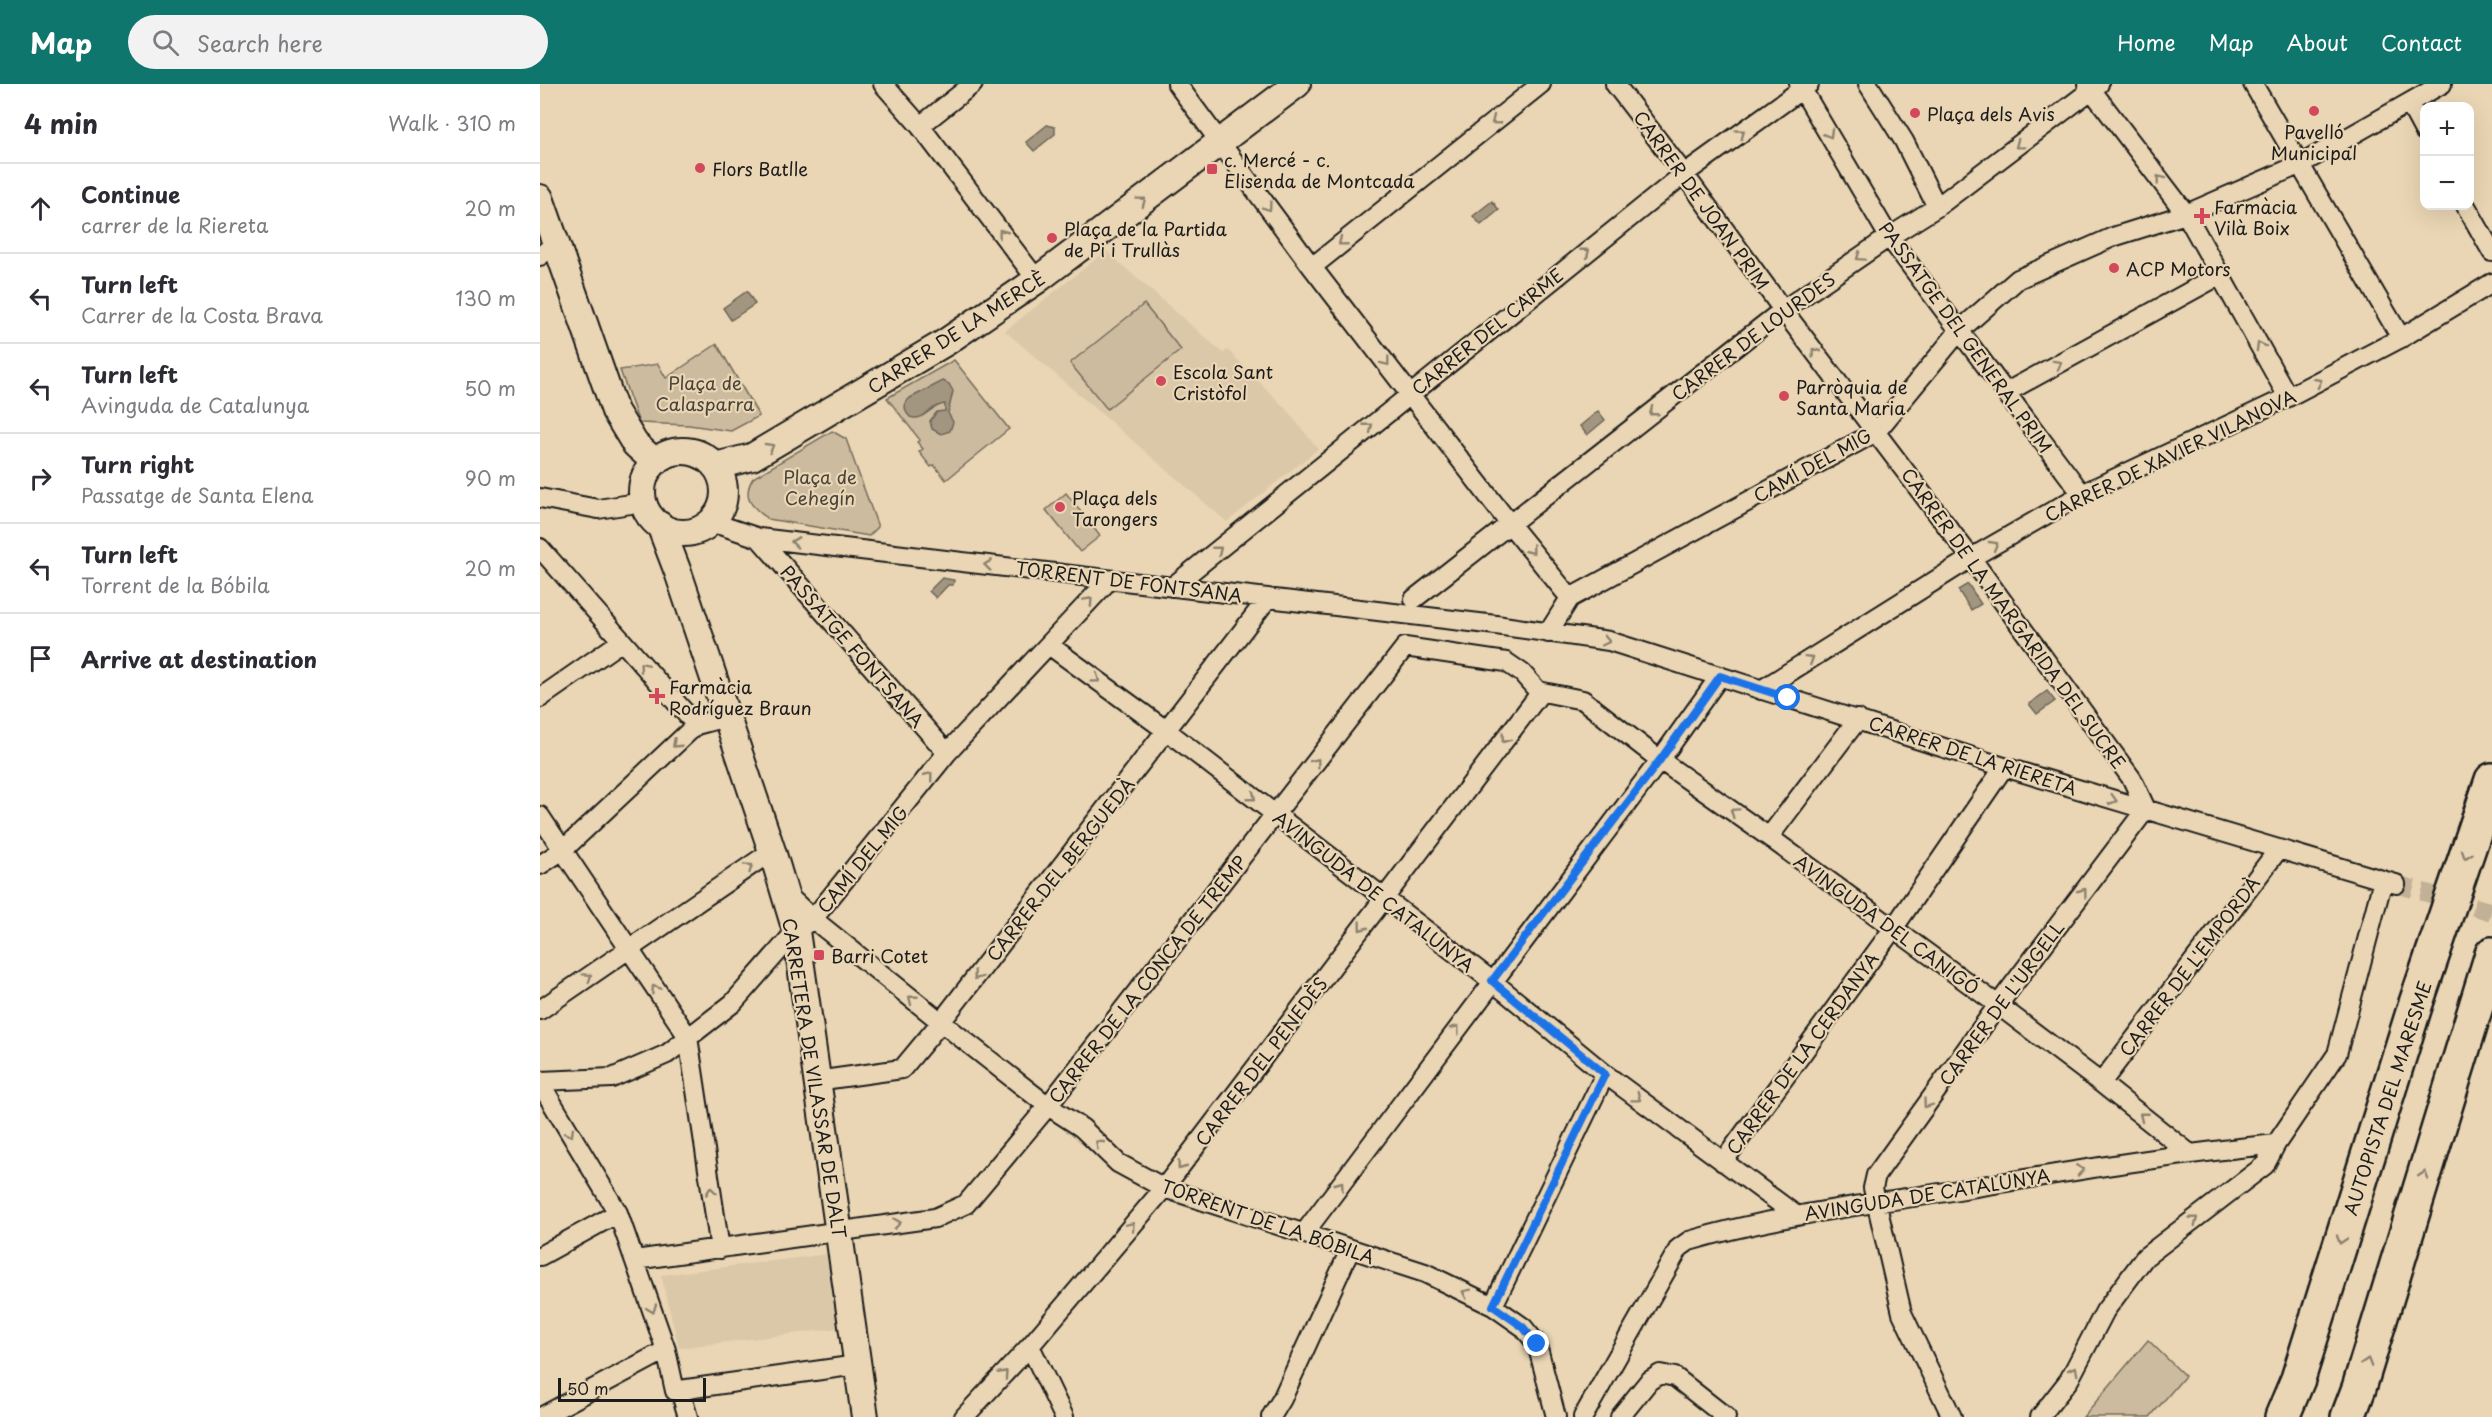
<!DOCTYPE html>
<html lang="en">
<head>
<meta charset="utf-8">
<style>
  body { margin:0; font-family:"Playpen Sans",sans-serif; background:#f2f2f3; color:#2b2b33 }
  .controls { position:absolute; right:18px; top:18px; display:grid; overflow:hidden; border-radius:12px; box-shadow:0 6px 24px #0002 }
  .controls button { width:54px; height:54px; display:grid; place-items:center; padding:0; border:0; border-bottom:2px solid #e1e1e2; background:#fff; color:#2b2b33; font:30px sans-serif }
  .scale { position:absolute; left:18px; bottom:15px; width:148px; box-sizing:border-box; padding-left:6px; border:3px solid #1c1c1c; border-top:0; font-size:16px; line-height:21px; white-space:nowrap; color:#1c1c1c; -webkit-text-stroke:4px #ead6b4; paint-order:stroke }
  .stop { position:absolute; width:18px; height:18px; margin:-14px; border:4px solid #1a73e8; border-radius:50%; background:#fff }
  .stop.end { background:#1a73e8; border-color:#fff; box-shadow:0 2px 6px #0008 }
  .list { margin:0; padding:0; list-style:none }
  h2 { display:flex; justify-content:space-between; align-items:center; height:78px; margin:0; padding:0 24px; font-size:26px }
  h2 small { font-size:20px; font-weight:400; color:#7c7c81 }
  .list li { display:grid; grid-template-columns:39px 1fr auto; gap:18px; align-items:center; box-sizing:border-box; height:90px; padding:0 24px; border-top:2px solid #e1e1e2 }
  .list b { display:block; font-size:22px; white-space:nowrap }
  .list p { margin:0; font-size:20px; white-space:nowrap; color:#7c7c81 }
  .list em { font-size:20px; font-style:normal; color:#7c7c81 }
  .icon { flex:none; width:33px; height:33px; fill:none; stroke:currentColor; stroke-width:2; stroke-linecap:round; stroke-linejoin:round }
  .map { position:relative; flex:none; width:1952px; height:1333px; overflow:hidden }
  header { display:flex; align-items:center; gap:36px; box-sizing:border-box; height:84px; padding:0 30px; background:#0f766e; color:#fff }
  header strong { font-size:28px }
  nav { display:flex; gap:33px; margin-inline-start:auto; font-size:21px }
  .search { width:420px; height:54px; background:#f2f2f3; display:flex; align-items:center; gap:15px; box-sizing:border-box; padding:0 21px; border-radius:33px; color:#7c7c81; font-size:22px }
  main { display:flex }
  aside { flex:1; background:#fff }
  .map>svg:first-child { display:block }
  .built { fill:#dbc8a9 }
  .green { fill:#ccbb9e; stroke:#746c5d; stroke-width:1.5 }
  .water { fill:#a39680; stroke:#6d6558; stroke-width:1.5 }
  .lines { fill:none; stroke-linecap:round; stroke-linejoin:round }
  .street-tunnel { stroke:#c1b196; stroke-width:18; stroke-dasharray:18 9; stroke-linecap:butt }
  .street-casing { stroke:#1c1c1c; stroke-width:22 }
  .secondary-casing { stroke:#1c1c1c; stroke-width:30 }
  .highway-casing { stroke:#1c1c1c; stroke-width:38 }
  .street { stroke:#ead6b4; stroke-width:18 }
  .secondary { stroke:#ead6b4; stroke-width:26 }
  .highway { stroke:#ead6b4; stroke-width:33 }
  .oneway { stroke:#8d8270 }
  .route { stroke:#1a73e8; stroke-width:8 }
  .poi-dot { fill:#d1495b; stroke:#ead6b4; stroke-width:2 }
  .labels { text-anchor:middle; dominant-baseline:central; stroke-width:4.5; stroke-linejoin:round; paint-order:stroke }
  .poi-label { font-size:18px; fill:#1c1c1c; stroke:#ead6b4; text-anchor:start }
  .street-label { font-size:18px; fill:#1c1c1c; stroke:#ead6b4 }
  .park-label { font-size:18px; fill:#48443c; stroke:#ead6b4 }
</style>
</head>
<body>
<header>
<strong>Map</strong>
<div class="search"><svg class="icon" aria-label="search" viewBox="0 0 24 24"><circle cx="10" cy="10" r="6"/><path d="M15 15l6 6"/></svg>Search here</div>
<nav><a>Home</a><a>Map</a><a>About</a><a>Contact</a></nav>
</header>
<main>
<aside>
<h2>4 min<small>Walk · 310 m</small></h2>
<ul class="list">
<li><svg class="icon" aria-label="ahead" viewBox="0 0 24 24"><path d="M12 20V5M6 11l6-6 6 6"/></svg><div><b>Continue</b><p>carrer de la Riereta</p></div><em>20 m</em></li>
<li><svg class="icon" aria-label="left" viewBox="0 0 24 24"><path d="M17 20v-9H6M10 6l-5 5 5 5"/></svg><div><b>Turn left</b><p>Carrer de la Costa Brava</p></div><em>130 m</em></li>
<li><svg class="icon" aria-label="left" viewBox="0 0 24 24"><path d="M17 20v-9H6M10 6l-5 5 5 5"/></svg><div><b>Turn left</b><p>Avinguda de Catalunya</p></div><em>50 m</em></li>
<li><svg class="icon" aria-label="right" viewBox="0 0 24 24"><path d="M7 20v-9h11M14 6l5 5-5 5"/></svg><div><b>Turn right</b><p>Passatge de Santa Elena</p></div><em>90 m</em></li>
<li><svg class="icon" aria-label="left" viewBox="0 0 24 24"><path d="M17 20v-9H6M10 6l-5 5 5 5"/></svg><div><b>Turn left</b><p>Torrent de la Bóbila</p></div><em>20 m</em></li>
<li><svg class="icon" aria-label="arrive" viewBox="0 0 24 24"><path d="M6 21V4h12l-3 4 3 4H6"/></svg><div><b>Arrive at destination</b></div></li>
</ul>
</aside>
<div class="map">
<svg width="1952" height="1333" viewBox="0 0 1952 1333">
  <rect width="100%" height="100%" fill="#ead6b4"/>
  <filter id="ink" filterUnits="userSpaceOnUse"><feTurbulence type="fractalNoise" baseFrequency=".0167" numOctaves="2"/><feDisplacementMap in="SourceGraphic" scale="12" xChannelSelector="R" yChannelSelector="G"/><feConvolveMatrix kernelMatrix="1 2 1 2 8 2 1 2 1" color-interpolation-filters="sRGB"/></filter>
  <g filter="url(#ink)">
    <path class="built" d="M566,167l117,102 5,-3 58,59 32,40 -91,73 -222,-191z
      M288,1170l12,74 -161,20 -18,-73z"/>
    <path class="green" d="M604,220l37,46 -74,59 -37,-46z
      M177,260l42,72 -28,15 -42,-6 -50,-2 -19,-53 38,-6 8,14z
      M414,276l55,69 -63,51 -12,-15 -3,2 -12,-15 4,-3 -6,-7 3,-2 -33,-42z
      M292,347l14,8 32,88 -9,9 -101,-17c-16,-12 -27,-21 -15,-41z
      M526,409l34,43 -20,16 -34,-42z
      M1608,1256l37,36 -35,41h-67z"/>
    <path class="water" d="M507,41l8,2v7l-21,17 -8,-9z
      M952,117l7,9 -18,15 -8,-9z
      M207,207l8,13 -24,16 -8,-12z
      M403,297l6,3 4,7 -5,22 5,9 -3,9 -9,3 -9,-5 -2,-8 7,-9 8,-1v-7c-17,2 -20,18 -35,13 -6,-6 -7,-13 0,-19z
      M1058,327l7,9 -18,15 -7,-9z
      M402,494l12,2 -1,5h-5l-12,13 -7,-7z
      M1428,500l13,20 -10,6 -13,-20z
      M1507,607l8,10 -18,13 -8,-10z"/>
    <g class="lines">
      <path class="street-tunnel" d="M1856,800l96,28"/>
      <defs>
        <path id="street" d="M343,0l37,42 117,154
          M637,0l135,183 197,256 61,75
          M1075,0l69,90 99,136 188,248 161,221 14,30
          M1259,0l90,153 193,257
          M1328,0l36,57 33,66
          M1547,0l99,130 102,183
          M1713,0l148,254
          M1869,19l15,28
          M380,42l53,-42
          M1926,122l26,46
          M0,172l16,-13
          M772,183l229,-183
          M1467,308l213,-117
          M0,414l58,11 46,-7
          M171,438l48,16 737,87 113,16 395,126 392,117
          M219,454l188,215
          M0,464l156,177
          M632,503l512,-413 125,-90
          M874,515l369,-289 106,-73 48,-30 162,-123
          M1008,549l22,-35 306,-166 84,-102 58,-51 95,-42 73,-23 115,-50 141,-80
          M509,561l118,86 325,250 113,93 192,142
          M1221,606l210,-132 111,-64 206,-97 113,-59 91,-55
          M0,614l82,-57
          M0,732l148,221 32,212
          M1229,753l89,-118
          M0,781l23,-15 133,-125 30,-8
          M245,809l28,26 128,103 107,84 34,22 36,35 46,25 261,85 68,33 30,21 14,17 19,73
          M0,926l232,-159
          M0,997l72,-3 55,-24 66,-51 63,-72 17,-12 134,-166 162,-173
          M276,997l86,-12 39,-47 327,-424
          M0,999l78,130 48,137 9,41 5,-1 8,27
          M1561,999l177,-233
          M1183,1078l170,-233 111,-162
          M765,1148l355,-472 60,-84
          M0,1172l78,-43
          M95,1176l300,-42 31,-14 82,-98 357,-459 101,15 16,11 16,18 45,9 77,60 109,77 229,168 103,78 88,70
          M953,1222l112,-232
          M490,1262l34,71
          M140,1306l177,-25
          M1,1333l125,-67
          M424,1333l66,-71 134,-158 377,-496
          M731,1333l11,-18 68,-149
          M1043,1333l96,-169 10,-7c85,-25 175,-36 263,-50 108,-18 216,-36 324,-47
          M1080,1333l29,-36 11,-7 15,3 51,40
          M1412,1333l-50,-104 -29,-125 3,-13 122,-170 148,-196
          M1500,1333l29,-37 36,-69 40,-54 120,-92 11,-21 61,-90 46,-174"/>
        <path id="secondary" d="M0,114l75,213 20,33 20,18
          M102 408a41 41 0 1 1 82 0a41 41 0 1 1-82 0Z
          M175,382l37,-9 194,-115 91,-62 260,-196
          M120,441l19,50 93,276 24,80 69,486"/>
        <path id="highway" d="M1742,1333l16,-38 117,-373 77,-226
          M1808,1333l11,-29 133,-434"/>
      </defs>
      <use href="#street" class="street-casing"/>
      <use href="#secondary" class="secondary-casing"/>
      <use href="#highway" class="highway-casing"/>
      <use href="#street" class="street"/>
      <use href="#secondary" class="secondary"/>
      <use href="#highway" class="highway"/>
    </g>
    <defs><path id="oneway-chevron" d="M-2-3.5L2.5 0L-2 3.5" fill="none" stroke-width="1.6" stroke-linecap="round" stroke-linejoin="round" transform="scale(1.5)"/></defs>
    <g class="oneway">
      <use href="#oneway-chevron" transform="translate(955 37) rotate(141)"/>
      <use href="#oneway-chevron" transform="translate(1201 49) rotate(-36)"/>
      <use href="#oneway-chevron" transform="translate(1289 50) rotate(60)"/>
      <use href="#oneway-chevron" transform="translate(1479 61) rotate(143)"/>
      <use href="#oneway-chevron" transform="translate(1620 95) rotate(-128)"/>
      <use href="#oneway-chevron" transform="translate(602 117) rotate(-37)"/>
      <use href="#oneway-chevron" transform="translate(728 123) rotate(54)"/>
      <use href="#oneway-chevron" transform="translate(462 149) rotate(-127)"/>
      <use href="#oneway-chevron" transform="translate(802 158) rotate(141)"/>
      <use href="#oneway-chevron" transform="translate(1046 168) rotate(-39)"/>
      <use href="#oneway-chevron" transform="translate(1320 173) rotate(145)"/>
      <use href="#oneway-chevron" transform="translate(1720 262) rotate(-119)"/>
      <use href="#oneway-chevron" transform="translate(1275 268) rotate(-127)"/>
      <use href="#oneway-chevron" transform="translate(846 278) rotate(52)"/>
      <use href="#oneway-chevron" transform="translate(1518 280) rotate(-29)"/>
      <use href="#oneway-chevron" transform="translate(1778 298) rotate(-28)"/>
      <use href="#oneway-chevron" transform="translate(1113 328) rotate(142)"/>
      <use href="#oneway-chevron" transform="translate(829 343) rotate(-39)"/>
      <use href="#oneway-chevron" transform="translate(230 363) rotate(-30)"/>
      <use href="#oneway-chevron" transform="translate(255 458) rotate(-173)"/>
      <use href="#oneway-chevron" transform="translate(1454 461) rotate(-30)"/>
      <use href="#oneway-chevron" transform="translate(678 466) rotate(-39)"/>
      <use href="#oneway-chevron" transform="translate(991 466) rotate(51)"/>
      <use href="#oneway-chevron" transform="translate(448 481) rotate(-173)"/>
      <use href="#oneway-chevron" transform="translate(549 517) rotate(-47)"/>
      <use href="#oneway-chevron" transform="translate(1066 557) rotate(12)"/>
      <use href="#oneway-chevron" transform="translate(1270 575) rotate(-32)"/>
      <use href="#oneway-chevron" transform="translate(103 582) rotate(-131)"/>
      <use href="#oneway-chevron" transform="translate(556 595) rotate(36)"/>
      <use href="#oneway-chevron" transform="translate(965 655) rotate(127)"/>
      <use href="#oneway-chevron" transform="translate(136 660) rotate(137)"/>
      <use href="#oneway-chevron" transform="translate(776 678) rotate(-52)"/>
      <use href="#oneway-chevron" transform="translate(389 692) rotate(-51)"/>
      <use href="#oneway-chevron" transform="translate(712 713) rotate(38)"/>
      <use href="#oneway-chevron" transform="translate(1573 716) rotate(17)"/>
      <use href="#oneway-chevron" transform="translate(1194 728) rotate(-145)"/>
      <use href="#oneway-chevron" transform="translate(1926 771) rotate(109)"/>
      <use href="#oneway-chevron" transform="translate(209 783) rotate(-34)"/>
      <use href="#oneway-chevron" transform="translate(1543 808) rotate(-53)"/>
      <use href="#oneway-chevron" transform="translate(822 843) rotate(127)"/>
      <use href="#oneway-chevron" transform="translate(437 892) rotate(128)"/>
      <use href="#oneway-chevron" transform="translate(48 893) rotate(-35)"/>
      <use href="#oneway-chevron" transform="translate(115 905) rotate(-124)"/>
      <use href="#oneway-chevron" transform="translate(372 915) rotate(-141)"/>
      <use href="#oneway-chevron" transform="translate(916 945) rotate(-53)"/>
      <use href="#oneway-chevron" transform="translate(1097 1014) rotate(37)"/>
      <use href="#oneway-chevron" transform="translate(1387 1020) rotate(126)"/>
      <use href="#oneway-chevron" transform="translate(1603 1032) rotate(-141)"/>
      <use href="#oneway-chevron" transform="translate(30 1049) rotate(59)"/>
      <use href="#oneway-chevron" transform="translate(559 1060) rotate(-136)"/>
      <use href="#oneway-chevron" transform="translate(641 1082) rotate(127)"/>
      <use href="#oneway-chevron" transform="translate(1540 1086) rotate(-9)"/>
      <use href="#oneway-chevron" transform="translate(1884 1091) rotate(-73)"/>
      <use href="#oneway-chevron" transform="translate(800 1101) rotate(-53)"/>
      <use href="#oneway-chevron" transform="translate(171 1107) rotate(-98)"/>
      <use href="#oneway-chevron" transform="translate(1654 1136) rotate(-37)"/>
      <use href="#oneway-chevron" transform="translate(357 1139) rotate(-8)"/>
      <use href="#oneway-chevron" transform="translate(591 1142) rotate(-49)"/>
      <use href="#oneway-chevron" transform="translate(1801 1156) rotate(108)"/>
      <use href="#oneway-chevron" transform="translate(926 1209) rotate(-154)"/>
      <use href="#oneway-chevron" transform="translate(112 1225) rotate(70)"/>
      <use href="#oneway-chevron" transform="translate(1827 1278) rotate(-73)"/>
      <use href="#oneway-chevron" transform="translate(1534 1286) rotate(-62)"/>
      <use href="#oneway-chevron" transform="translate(464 1290) rotate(-48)"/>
    </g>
  </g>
  <g class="lines" filter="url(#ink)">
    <path class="route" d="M997,1260l-14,-17 -30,-21 112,-232 -113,-93 168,-221 60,-84 68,22"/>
  </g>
  <g class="poi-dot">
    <circle cx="1774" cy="27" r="6"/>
    <circle cx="1375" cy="29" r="6"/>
    <circle cx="160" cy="84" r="6"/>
    <rect x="666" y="79" width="12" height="12" rx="3"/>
    <path d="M1659 123h6v6h6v6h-6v6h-6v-6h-6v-6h6z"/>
    <circle cx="512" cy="154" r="6"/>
    <circle cx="1574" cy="184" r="6"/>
    <circle cx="621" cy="297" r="6"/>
    <circle cx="1244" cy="312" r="6"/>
    <circle cx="520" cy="423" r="6"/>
    <path d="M114 603h6v6h6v6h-6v6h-6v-6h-6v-6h6z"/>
    <rect x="273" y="865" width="12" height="12" rx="3"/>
  </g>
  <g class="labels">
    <g class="poi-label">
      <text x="1387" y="29">Plaça dels Avis</text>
      <text x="1774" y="47" text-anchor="middle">Pavelló<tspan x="1774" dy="21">Municipal</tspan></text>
      <text x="684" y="75">c. Mercé - c.<tspan x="684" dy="21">Elisenda de Montcada</tspan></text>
      <text x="172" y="84">Flors Batlle</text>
      <text x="1674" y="122">Farmàcia<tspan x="1674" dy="21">Vilà Boix</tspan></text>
      <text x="524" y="144">Plaça de la Partida<tspan x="524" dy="21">de Pi i Trullàs</tspan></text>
      <text x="1586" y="184">ACP Motors</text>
      <text x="633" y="287">Escola Sant<tspan x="633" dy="21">Cristòfol</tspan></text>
      <text x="1256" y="302">Parròquia de<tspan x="1256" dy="21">Santa Maria</tspan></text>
      <text x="532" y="413">Plaça dels<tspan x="532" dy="21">Tarongers</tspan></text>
      <text x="129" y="602">Farmàcia<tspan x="129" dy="21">Rodríguez Braun</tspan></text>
      <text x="291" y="871">Barri Cotet</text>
    </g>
    <g class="street-label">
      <text transform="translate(1162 116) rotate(54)">CARRER DE JOAN PRIM</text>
      <text transform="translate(947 247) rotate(-39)">CARRER DEL CARME</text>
      <text transform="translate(416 248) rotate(-33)">CARRER DE LA MERCÈ</text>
      <text transform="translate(1213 252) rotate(-37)">CARRER DE LOURDES</text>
      <text transform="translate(1426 253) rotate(54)">PASSATGE DEL GENERAL PRIM</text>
      <text transform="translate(1630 371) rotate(-26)">CARRER DE XAVIER VILANOVA</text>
      <text transform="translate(1272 381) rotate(-29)">CAMÍ DEL MIG</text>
      <text transform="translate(589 497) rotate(7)">TORRENT DE FONTSANA</text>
      <text transform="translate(1474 534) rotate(54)">CARRER DE LA MARGARIDA DEL SUCRE</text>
      <text transform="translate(313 562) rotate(49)">PASSATGE FONTSANA</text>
      <text transform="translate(1433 671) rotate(18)">CARRER DE LA RIERETA</text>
      <text transform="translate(322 775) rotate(-51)">CAMÍ DEL MIG</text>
      <text transform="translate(520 785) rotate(-52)">CARRER DEL BERGUEDÀ</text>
      <text transform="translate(834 807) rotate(38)">AVINGUDA DE CATALUNYA</text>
      <text transform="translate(1347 840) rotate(36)">AVINGUDA DEL CANIGÓ</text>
      <text transform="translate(1649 882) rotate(-53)">CARRER DE L'EMPORDÀ</text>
      <text transform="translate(607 895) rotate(-52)">CARRER DE LA CONCA DE TREMP</text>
      <text transform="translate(1461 919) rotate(-54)">CARRER DE L'URGELL</text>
      <text transform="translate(1262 969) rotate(-54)">CARRER DE LA CERDANYA</text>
      <text transform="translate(721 977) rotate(-53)">CARRER DEL PENEDÈS</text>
      <text transform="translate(275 994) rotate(81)">CARRETERA DE VILASSAR DE DALT</text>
      <text transform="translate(1847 1014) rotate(-72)">AUTOPISTA DEL MARESME</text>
      <text transform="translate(1387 1110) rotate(-9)">AVINGUDA DE CATALUNYA</text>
      <text transform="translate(728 1137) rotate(19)">TORRENT DE LA BÓBILA</text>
    </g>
    <g class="park-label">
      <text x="165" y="298">Plaça de<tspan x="165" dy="21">Calasparra</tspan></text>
      <text x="280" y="392">Plaça de<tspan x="280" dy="21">Cehegín</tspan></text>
    </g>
  </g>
</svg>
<div class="controls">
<button>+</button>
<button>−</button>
</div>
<div class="scale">50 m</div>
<div class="stop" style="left:1248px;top:614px"></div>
<div class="stop end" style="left:997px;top:1260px"></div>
</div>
</main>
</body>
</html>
